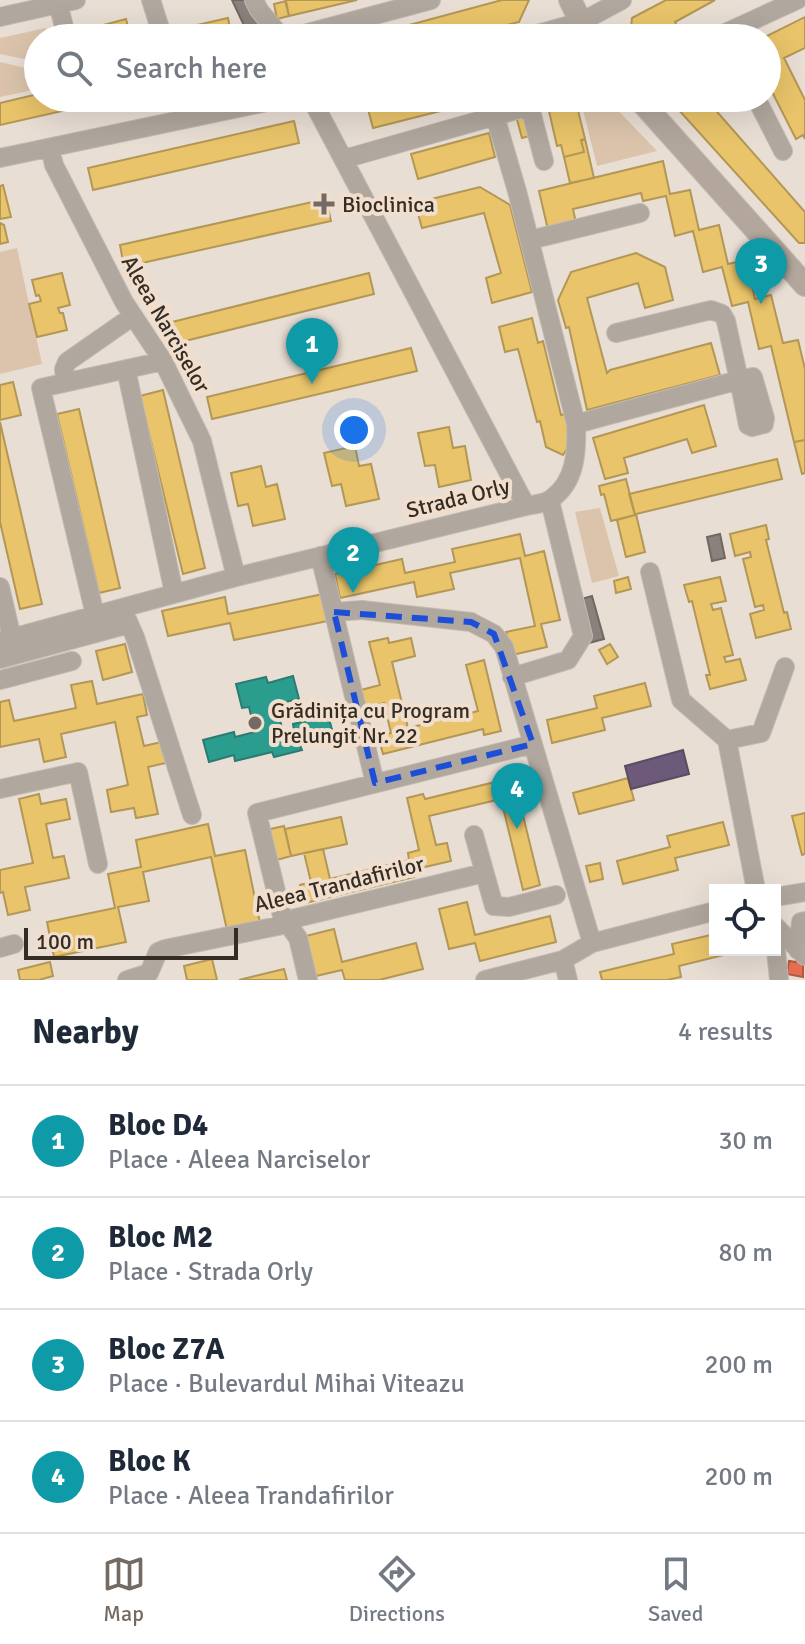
<!DOCTYPE html>
<html lang="en">
<head>
<meta charset="utf-8">
<style>
  body { margin:0; font-family:Signika,sans-serif; background:#f6f6f7; color:#1f2937 }
  .controls { position:absolute; right:24px; bottom:24px; display:grid; overflow:hidden; border-radius:0px; box-shadow:0 8px 32px #0002 }
  .controls button { width:72px; height:72px; display:grid; place-items:center; padding:0; border:0; border-bottom:2px solid #e0e1e3; background:#fff; color:#1f2937; font:40px sans-serif }
  .scale { position:absolute; left:24px; bottom:20px; width:214px; box-sizing:border-box; padding-left:8px; border:4px solid #342d26; border-top:0; font-size:22px; line-height:28px; white-space:nowrap; color:#342d26; -webkit-text-stroke:6px #f1decc; paint-order:stroke }
  .you { position:absolute; left:354px; top:430px; width:28px; height:28px; margin:-20px; border:6px solid #fff; border-radius:50%; background:#1a73e8; box-shadow:0 0 0 12px #1a73e833 }
  .badge { display:grid; place-items:center; width:52px; height:52px; border-radius:50%; background:#736b63; color:#fff; font-size:26px; font-weight:700 }
  .pin { position:absolute; translate:-50% -66px; filter:drop-shadow(0 2px 4px #0008) }
  .pin::after { content:''; position:absolute; top:42px; width:28px; height:24px; background:inherit; clip-path:polygon(0 0,100% 0,50% 100%) }
  .list { margin:0; padding:0; list-style:none }
  h2 { display:flex; justify-content:space-between; align-items:center; height:104px; margin:0; padding:0 32px; font-size:34px }
  h2 small { font-size:26px; font-weight:400; color:#747a83 }
  .list li { display:grid; grid-template-columns:52px 1fr auto; gap:24px; align-items:center; box-sizing:border-box; height:112px; padding:0 32px; border-top:2px solid #e0e1e3 }
  .list b { display:block; font-size:30px; white-space:nowrap }
  .list p { margin:0; font-size:26px; white-space:nowrap; color:#747a83 }
  .list em { font-size:26px; font-style:normal; color:#747a83 }
  .icon { flex:none; width:44px; height:44px; fill:none; stroke:currentColor; stroke-width:2; stroke-linecap:round; stroke-linejoin:round }
  .map { position:relative; flex:none; width:805px; height:980px; overflow:hidden }
  .search { position:absolute; background:#fff; box-shadow:0 8px 32px #0002; left:24px; right:24px; top:24px; height:88px; display:flex; align-items:center; gap:20px; box-sizing:border-box; padding:0 28px; border-radius:44px; color:#747a83; font-size:30px }
  .sheet { height:552px; background:#fff }
  nav { display:flex; justify-content:space-around; align-items:center; box-sizing:border-box; height:112px; border-top:2px solid #e0e1e3; background:#fff; font-size:22px; color:#747a83 }
  nav a { display:grid; justify-items:center; gap:4px }
  nav .on { color:#736b63 }
  .map>svg:first-child { display:block }
  .green { fill:#dcc4ac }
  .homes { fill:#e9c46a; stroke:#b39756; stroke-width:2 }
  .shops { fill:#e76f51; stroke:#b15b44; stroke-width:2 }
  .offices { fill:#6d597a; stroke:#5c4c61; stroke-width:2 }
  .schools { fill:#2a9d8f; stroke:#2d7b70; stroke-width:2 }
  .industry { fill:#8a817c; stroke:#706862; stroke-width:2 }
  .lines { fill:none; stroke-linecap:round; stroke-linejoin:round }
  .minor-casing { stroke:#c3bbb3; stroke-width:20 }
  .major-casing { stroke:#c3bbb3; stroke-width:24 }
  .minor { stroke:#b0a79e; stroke-width:18 }
  .major { stroke:#b3a79d; stroke-width:22 }
  .marked { fill:none; stroke:#1d4ed8; stroke-width:6; stroke-dasharray:16 10; stroke-linejoin:round }
  .poi-dot { fill:#736b63; stroke:#f1decc; stroke-width:3 }
  .labels { text-anchor:middle; dominant-baseline:central; stroke-width:8; stroke-linejoin:round; paint-order:stroke }
  .poi-label { font-size:22px; fill:#342d26; stroke:#f1decc; text-anchor:start }
  .street-label { font-size:22px; fill:#342d26; stroke:#f1decc }
</style>
</head>
<body>
<div class="map">
<svg width="805" height="980" viewBox="0 0 805 980">
  <rect width="100%" height="100%" fill="#e9ded4"/>
  <path class="green" d="M46,28l2,10h-10v24l-38,-8v-16z
    M0,62l38,9v18l-38,8z
    M580,98h26l51,53 -60,15z
    M17,248l25,116 -42,10v-122z
    M600,508l19,68 -27,7 -17,-71z"/>
  <path class="homes" d="M285,0h72l-68,16z
    M502,0h27l-10,22 -64,16h-94z
    M666,0h49l-40,22 4,7 -16,9h-33l2,-20z
    M286,1l3,15 -12,3 -3,-15z
    M805,17v31l-21,10 21,42v39l-2,-4 -7,4 -29,-57v-44h-4z
    M228,18l3,15 -3,1 1,4h-29l-3,-13z
    M126,19l4,16h-3v3h-28l-3,-11z
    M38,94v4h30l3,11 -71,16v-22z
    M381,98h111l-119,30 -7,-26z
    M546,98h29l10,41 -4,1 3,12 -20,5 -3,-12 -4,1z
    M668,98h37l100,114v31h-6z
    M527,113l6,22 -11,3 -6,-22z
    M294,121l5,22 -206,47 -5,-22z
    M489,133l6,24 -77,22 -7,-25z
    M585,139l9,39 -24,5 -6,-26 20,-5 -3,-12z
    M663,161l7,33 20,-4 9,40 20,-5 9,39 18,-4 9,39 16,-4 12,48 15,-3 7,29v71l-11,2 -23,-96 -12,3 -11,-47 -16,4 -10,-39 -19,5 -10,-41 -18,5 -9,-40 -23,5 -2,-8 -68,16 3,14 -28,7 -9,-39z
    M3,185l8,32 -11,2v-33z
    M480,187l30,18 22,87 -40,11 -6,-25 15,-5 -17,-60 -62,15 -7,-25z
    M326,199l5,22 -207,46 -4,-22z
    M0,223l4,2 4,17 -8,2z
    M636,253l29,14 8,33 -28,8 -7,-25 -51,15 20,75 3,-3 101,-27 9,32 -133,35 -18,-83 -3,1 -8,-28 13,-28z
    M62,273l8,32 -12,3 2,5h3l4,17 -30,7 -8,-33 12,-3 -2,-6 -3,1 -4,-16z
    M369,273l5,21 -205,51 -5,-21z
    M532,318l6,25 5,-2 18,74 4,-1 7,27 -9,14 -17,-8 -6,-26 -3,1 -19,-73 -13,3 -6,-25z
    M411,348l6,23 -205,48 -5,-22z
    M13,382l8,33 -21,5v-35z
    M163,390l42,178 -22,6 -43,-178z
    M704,405l12,41 -24,7 -5,-14 -63,19 4,15 -23,6 -12,-41z
    M79,409l41,179 -21,5 -42,-179z
    M0,422l42,182 -22,5 -20,-87z
    M449,427l4,21 12,-2 6,34 -32,7 -4,-22 -10,1 -7,-33z
    M805,440v33l-3,1 -8,-32z
    M355,446l4,20 12,-2 8,35 -33,7 -5,-22 -9,2 -8,-33z
    M777,459l5,20 -146,35 9,38 -19,5 -9,-37 18,-5 -6,-21z
    M261,466l5,21 11,-3 8,35 -32,7 -5,-22 -10,2 -7,-33z
    M626,479l9,36 -24,6 -7,-27 -3,1 -2,-9z
    M766,525l3,14 -3,1 18,73 3,-1 4,17 -35,9 -6,-24 14,-4 -1,-5 -8,2 -12,-48 8,-2 -1,-5 -15,4 -5,-22z
    M520,534l5,22 19,-5 16,69 -19,4 6,23 -35,8 -6,-23 29,-6 -15,-68 -70,15 4,16 -37,8 -3,-15 -74,16 -5,-24 67,-15 3,14 50,-11 -3,-13z
    M628,577l3,12 -15,4 -2,-12z
    M720,577l6,24 -15,3 2,6 8,-2 12,47 -9,2 2,5 14,-3 6,21 -36,9 -4,-14h4l-18,-74 -3,1 -5,-17z
    M323,594l5,27 -94,19 -4,-17 -62,13 -6,-25 63,-14 3,17z
    M388,638l1,5 22,-5 4,18 -23,6 16,66 70,-17 -12,-46 18,-5 17,71 -17,4 -1,-6 -100,25 -5,-18 13,-3 -7,-30 -23,6 -4,-18 23,-6 -11,-43z
    M125,644l7,28 -29,8 -7,-29z
    M610,644l8,13 -11,7 -8,-14z
    M92,681l5,23 46,-10 4,21 -10,2 7,29 22,-5 4,21 -22,5 10,47 -22,4 -2,-10 -23,4 -4,-22 21,-5 -13,-63 -54,12 5,23 -22,5 -5,-23 -39,8v-45l9,-2 5,21 62,-13 -5,-23z
    M645,683l6,23 -49,12 3,12 -53,13 -5,-23 50,-12 -3,-12z
    M524,775l4,17 -10,3 22,90 -17,5 -22,-91 -72,17 7,29 11,-2 4,18 -39,9 2,7 -109,26 -5,-18 11,-3 -7,-29 19,-4 7,30 79,-19 -1,-7 11,-3 -12,-52 16,-4 2,5z
    M628,778l6,22 -55,14 -6,-21z
    M39,794l2,10 25,-5 4,20 -24,5 7,34 11,-2 5,22 -44,9 5,23 -22,5 -5,-23 -3,1v-23l33,-7 -14,-64z
    M805,813v41l-3,1 -10,-39z
    M341,817l6,27 -56,12 -6,-27z
    M723,822l6,23 -54,13 3,12 -55,14 -6,-23 53,-14 -3,-11z
    M208,824l7,32 30,-6 15,73 -33,7 -16,-73 -68,15 6,29 -31,6 8,35 -72,15 -7,-35 68,-14 -7,-34 33,-7 -5,-27z
    M284,826l7,30 -18,5 -7,-31z
    M600,863l3,16 -13,3 -4,-16z
    M467,902l8,33 75,-19 6,26 -76,19 -5,-18 -26,6 -10,-40z
    M334,929l8,33 74,-19 7,26 -44,11h-34l-3,-10 -26,6 -10,-40z
    M715,934v16h29l-65,16 2,11 -14,3h-65l-2,-8 74,-18 -2,-10z
    M212,959l5,21h-30l-3,-14z
    M50,962l3,14 -14,4h-19l-2,-10z
    M284,969l3,11h-48z"/>
  <path class="shops" d="M796,959l7,2v16l-16,-3 2,-13 7,1z"/>
  <path class="offices" d="M683,750l6,24 -58,15 -6,-23z"/>
  <path class="schools" d="M293,676l6,23 -23,5 7,28 11,-2 -1,-6 35,-9 6,22 -34,8 2,5 -28,7 -2,-5 -37,9 -1,-6 -25,7 -6,-22 31,-8 1,5 20,-5 -6,-25 -7,1 -6,-24 30,-7 2,6z"/>
  <path class="industry" d="M232,0h18l22,38h-17l-3,-6 -4,2z
    M720,534l5,24 -13,3 -5,-24z
    M592,596l12,43 -15,4 -11,-43z"/>
  <g class="lines">
    <defs>
      <path id="minor" d="M57,0l10,38
        M151,0l12,38
        M254,0l5,10 23,28
        M0,17l76,-17
        M289,38l142,-38
        M523,38l58,-16 41,-22
        M725,38l-2,-4 74,-34
        M183,98l7,20
        M756,98l27,53
        M495,116l22,75 59,233
        M50,148l4,17 70,137 39,59 39,80 34,136
        M0,158l286,-60
        M344,159l176,-50h6l6,6 12,46
        M530,240l110,-27
        M126,369l48,224
        M753,377l12,41 -1,6 -12,3 -4,-2 -9,-45z
        M65,382l-1,-13 3,-7 66,-46
        M526,506c8,-2 19,-2 25,-7 25,-17 26,-48 25,-75l163,-44 -13,-59 -4,-7 -11,-4 -95,23
        M320,556l55,227
        M650,572l31,128 46,40 29,150
        M0,587l12,51
        M122,608l13,29 57,178
        M334,612l28,-2 109,12 23,12 10,13 88,296
        M95,615l-54,-227 122,-27
        M0,641l236,-64 290,-71 -215,-408
        M0,659l129,-35
        M512,677l56,-17 15,-24 -33,-135
        M0,680l72,-19
        M727,740l34,-7 24,-66
        M0,789l78,-17 20,92
        M474,835l20,71 15,1 47,-12
        M775,897l30,-5
        M775,926l30,30
        M775,941l4,39
        M0,948l14,-4
        M798,950l3,-28 4,-1
        M563,960l5,20
        M127,980l22,-7 9,-21 7,-3 113,-23 18,-8 188,-45
        M308,980l-10,-42 -16,-22 -25,-103 276,-69
        M485,980l78,-20 29,-17 123,-32"/>
      <path id="major" d="M570,0l19,38
        M638,98l167,187"/>
    </defs>
    <use href="#minor" class="minor-casing"/>
    <use href="#major" class="major-casing"/>
    <use href="#minor" class="minor"/>
    <use href="#major" class="major"/>
  </g>
  <path class="marked" d="M334,612l137,10 23,12 39,110 -158,39z"/>
  <g class="poi-dot">
    <path d="M320 192h8v8h8v8h-8v8h-8v-8h-8v-8h8z"/>
    <circle cx="255" cy="723" r="8"/>
  </g>
  <g class="labels">
    <g class="poi-label">
      <text x="342" y="204">Bioclinica</text>
      <text x="271" y="710">Grădinița cu Program<tspan x="271" dy="25">Prelungit Nr. 22</tspan></text>
    </g>
    <g class="street-label">
      <text transform="translate(166 324) rotate(60)">Aleea Narciselor</text>
      <text transform="translate(458 498) rotate(-14)">Strada Orly</text>
      <text transform="translate(339 884) rotate(-14)">Aleea Trandafirilor</text>
    </g>
  </g>
</svg>
<div class="controls">
<button><svg class="icon" aria-label="locate" viewBox="0 0 24 24"><circle cx="12" cy="12" r="6"/><path d="M12 2v4M12 18v4M2 12h4M18 12h4"/></svg></button>
</div>
<div class="scale">100 m</div>
<div class="you"></div>
<div class="pin badge" style="left:312px;top:384px;background:#0f9aa8">1</div>
<div class="pin badge" style="left:353px;top:593px;background:#0f9aa8">2</div>
<div class="pin badge" style="left:761px;top:304px;background:#0f9aa8">3</div>
<div class="pin badge" style="left:517px;top:829px;background:#0f9aa8">4</div>
<div class="search"><svg class="icon" aria-label="search" viewBox="0 0 24 24"><circle cx="10" cy="10" r="6"/><path d="M15 15l6 6"/></svg>Search here</div>
</div>
<section class="sheet">
<h2>Nearby<small>4 results</small></h2>
<ul class="list">
<li><span class="badge" style="background:#0f9aa8">1</span><div><b>Bloc D4</b><p>Place · Aleea Narciselor</p></div><em>30 m</em></li>
<li><span class="badge" style="background:#0f9aa8">2</span><div><b>Bloc M2</b><p>Place · Strada Orly</p></div><em>80 m</em></li>
<li><span class="badge" style="background:#0f9aa8">3</span><div><b>Bloc Z7A</b><p>Place · Bulevardul Mihai Viteazu</p></div><em>200 m</em></li>
<li><span class="badge" style="background:#0f9aa8">4</span><div><b>Bloc K</b><p>Place · Aleea Trandafirilor</p></div><em>200 m</em></li>
</ul>
</section>
<nav>
<a class="on"><svg class="icon" aria-label="map" viewBox="0 0 24 24"><path d="M3 6l6-2 6 2 6-2v14l-6 2-6-2-6 2zM9 4v14M15 6v14"/></svg>Map</a>
<a><svg class="icon" aria-label="directions" viewBox="0 0 24 24"><path d="M12 3l9 9-9 9-9-9zM9 14v-3h6M13 9l2 2-2 2"/></svg>Directions</a>
<a><svg class="icon" aria-label="saved" viewBox="0 0 24 24"><path d="M7 4h10v16l-5-4-5 4z"/></svg>Saved</a>
</nav>
</body>
</html>
